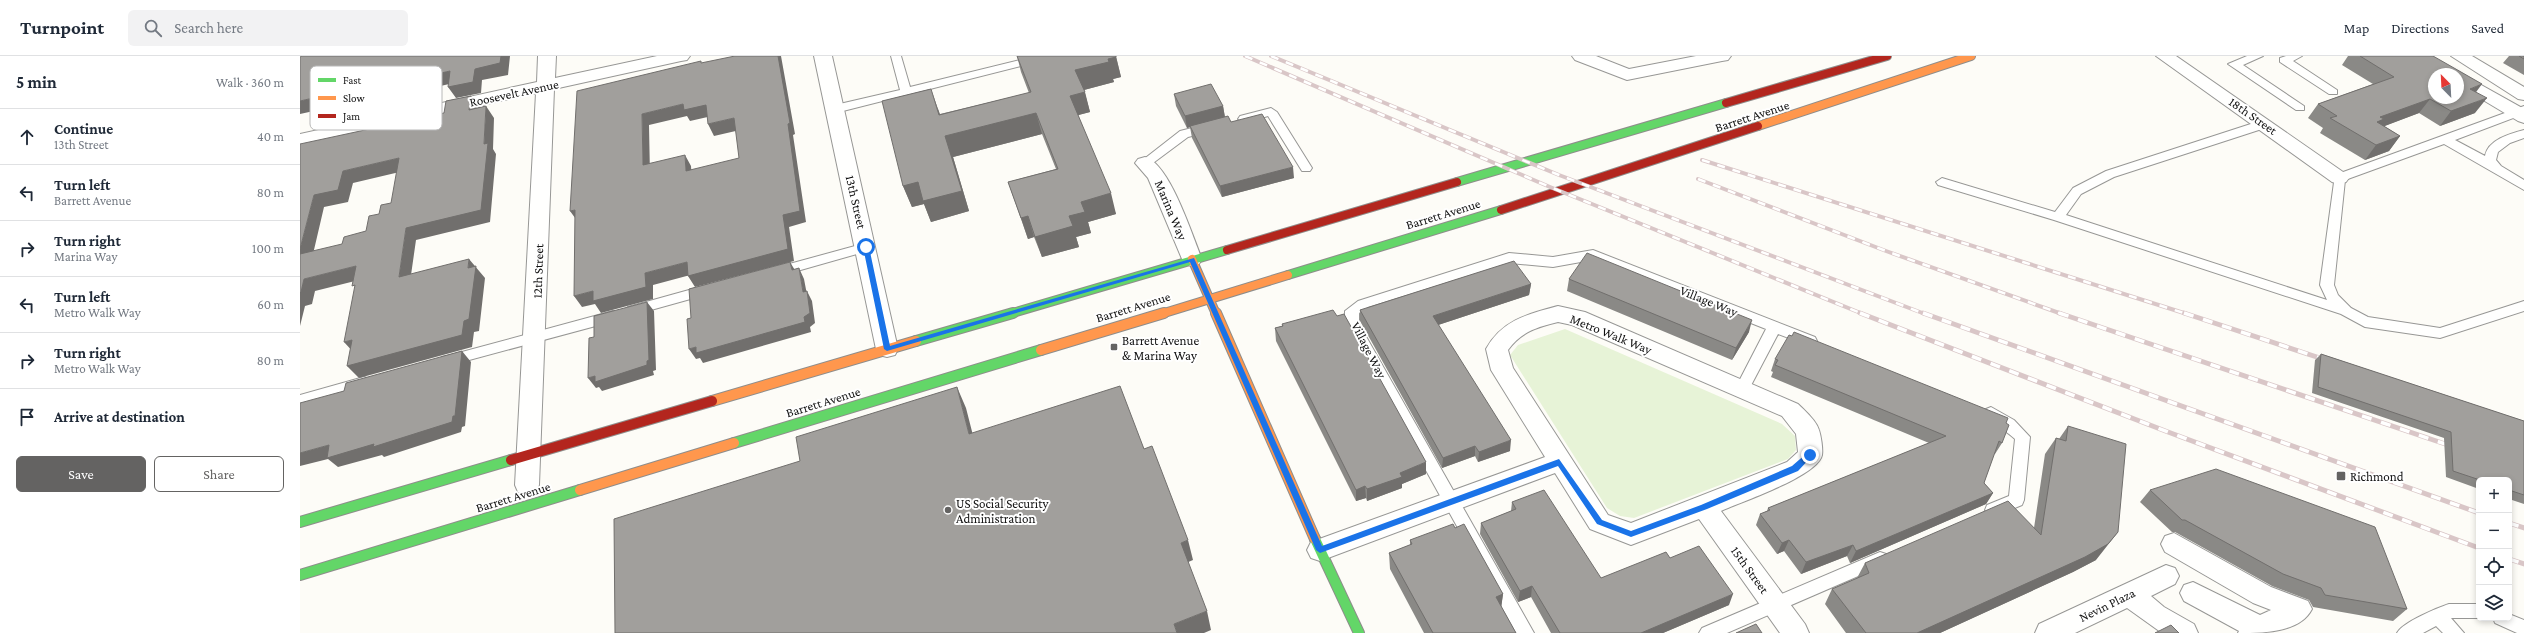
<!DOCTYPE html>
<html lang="en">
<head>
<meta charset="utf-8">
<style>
  body { margin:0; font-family:"Crimson Pro",serif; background:#f2f2f3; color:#1f2937 }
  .controls { position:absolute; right:12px; bottom:12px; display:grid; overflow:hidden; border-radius:6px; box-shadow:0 2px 6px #0003 }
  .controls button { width:36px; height:36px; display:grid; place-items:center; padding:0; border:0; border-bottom:1px solid #e0e1e3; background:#fff; color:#1f2937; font:20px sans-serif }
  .compass { position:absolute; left:2128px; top:12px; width:36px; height:36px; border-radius:50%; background:#fff; box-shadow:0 2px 6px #0003; rotate:336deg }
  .stop { position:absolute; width:12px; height:12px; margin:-9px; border:3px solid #1a73e8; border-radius:50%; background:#fff }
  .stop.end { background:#1a73e8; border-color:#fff; box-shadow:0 1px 4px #0008 }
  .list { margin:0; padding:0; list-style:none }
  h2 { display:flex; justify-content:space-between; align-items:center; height:52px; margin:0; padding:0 16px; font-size:17px }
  h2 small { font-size:13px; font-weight:400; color:#747a83 }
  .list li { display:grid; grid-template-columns:26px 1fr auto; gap:12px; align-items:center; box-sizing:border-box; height:56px; padding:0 16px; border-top:1px solid #e0e1e3 }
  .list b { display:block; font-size:15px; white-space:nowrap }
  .list p { margin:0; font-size:13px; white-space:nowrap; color:#747a83 }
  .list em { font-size:13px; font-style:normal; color:#747a83 }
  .actions { display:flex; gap:8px; padding:12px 16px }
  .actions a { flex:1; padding:9px 0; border:1px solid #646362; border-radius:6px; text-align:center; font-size:14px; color:#646362 }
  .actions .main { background:#646362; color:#fff }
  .icon { flex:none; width:22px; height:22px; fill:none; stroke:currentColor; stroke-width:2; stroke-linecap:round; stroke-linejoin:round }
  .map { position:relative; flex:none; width:2224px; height:577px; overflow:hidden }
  header { display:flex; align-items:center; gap:24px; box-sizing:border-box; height:56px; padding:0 20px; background:#fff; border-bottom:1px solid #e0e1e3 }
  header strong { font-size:19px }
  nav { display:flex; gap:22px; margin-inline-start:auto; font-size:14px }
  .search { width:280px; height:36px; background:#f2f2f3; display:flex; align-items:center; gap:10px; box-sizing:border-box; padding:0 14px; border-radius:6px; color:#747a83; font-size:15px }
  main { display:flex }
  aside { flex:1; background:#fff }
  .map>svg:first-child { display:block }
  .green { fill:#e7f3d7 }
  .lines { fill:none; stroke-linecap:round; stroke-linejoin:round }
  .lane-casing { stroke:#979795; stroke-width:2 }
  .street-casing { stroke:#979795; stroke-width:2 }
  .fast-far1-casing { stroke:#8e8d8b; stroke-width:10 }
  .fast-casing { stroke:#8e8d8b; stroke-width:12 }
  .slow-far1-casing { stroke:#8e8d8b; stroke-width:10 }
  .slow-casing { stroke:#8e8d8b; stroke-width:12 }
  .jam-far1-casing { stroke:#8e8d8b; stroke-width:10 }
  .jam-casing { stroke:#8e8d8b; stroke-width:12 }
  .lane { fill:#fffffe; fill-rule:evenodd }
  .street { fill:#fffffe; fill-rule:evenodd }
  .fast-far1 { stroke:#63d668; stroke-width:8 }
  .fast { stroke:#63d668; stroke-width:10 }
  .slow-far1 { stroke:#ff974d; stroke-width:8 }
  .slow { stroke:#ff974d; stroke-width:10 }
  .jam-far1 { stroke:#b3261e; stroke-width:8 }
  .jam { stroke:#b3261e; stroke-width:10 }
  .rail-far1-casing { stroke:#d9c6c7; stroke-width:4 }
  .rail-casing { stroke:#d9c6c7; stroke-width:5 }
  .rail-far1 { stroke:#fff; stroke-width:2.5; stroke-dasharray:8; stroke-linecap:butt }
  .rail { stroke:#fff; stroke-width:3.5; stroke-dasharray:10; stroke-linecap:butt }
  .wall { fill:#8a8986 }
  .shaded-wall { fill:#716f6d }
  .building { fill:#a19f9c; stroke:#716f6d; fill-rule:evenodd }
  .route { fill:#1a73e8 }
  .poi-dot { fill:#646362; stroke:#fff; stroke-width:1.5 }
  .labels { text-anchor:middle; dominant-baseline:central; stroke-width:4; stroke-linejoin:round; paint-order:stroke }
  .street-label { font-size:13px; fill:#111; stroke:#fff }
  .poi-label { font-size:13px; fill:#111; stroke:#fff; text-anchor:start }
  .key { fill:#fff; stroke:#b8b8b8; stroke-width:1 }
  .key-label { font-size:11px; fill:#111 }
</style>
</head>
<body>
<header>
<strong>Turnpoint</strong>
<div class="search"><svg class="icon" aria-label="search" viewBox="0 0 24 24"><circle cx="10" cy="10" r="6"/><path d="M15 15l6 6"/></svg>Search here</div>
<nav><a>Map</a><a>Directions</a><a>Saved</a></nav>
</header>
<main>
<aside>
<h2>5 min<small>Walk · 360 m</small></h2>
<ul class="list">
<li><svg class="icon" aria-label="ahead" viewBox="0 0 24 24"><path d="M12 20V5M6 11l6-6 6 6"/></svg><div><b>Continue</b><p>13th Street</p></div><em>40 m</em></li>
<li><svg class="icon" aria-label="left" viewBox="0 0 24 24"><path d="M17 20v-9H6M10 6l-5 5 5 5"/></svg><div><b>Turn left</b><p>Barrett Avenue</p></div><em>80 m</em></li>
<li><svg class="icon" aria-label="right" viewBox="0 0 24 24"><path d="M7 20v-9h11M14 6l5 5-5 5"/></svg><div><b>Turn right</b><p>Marina Way</p></div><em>100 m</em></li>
<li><svg class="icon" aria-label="left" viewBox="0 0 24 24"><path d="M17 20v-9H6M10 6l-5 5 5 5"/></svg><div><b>Turn left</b><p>Metro Walk Way</p></div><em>60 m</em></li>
<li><svg class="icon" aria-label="right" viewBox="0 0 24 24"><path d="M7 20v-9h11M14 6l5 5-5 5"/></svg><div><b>Turn right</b><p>Metro Walk Way</p></div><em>80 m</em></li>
<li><svg class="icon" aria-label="arrive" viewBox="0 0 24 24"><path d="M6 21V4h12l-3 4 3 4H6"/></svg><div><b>Arrive at destination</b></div></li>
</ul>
<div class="actions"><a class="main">Save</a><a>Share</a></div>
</aside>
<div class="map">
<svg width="2224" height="577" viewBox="0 0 2224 577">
  <rect width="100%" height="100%" fill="#fdfcf7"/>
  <path class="green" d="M1265,273l217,95 13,12 1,14 -8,9 -154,59 -14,-2 -13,-8 -97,-153 8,-10z"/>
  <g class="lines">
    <defs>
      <path id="lane" d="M591,0h10l9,31 126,-31h18l-1,2 -218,55 -4,-1v-6l69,-16z
        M1947,0h16l-20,9 61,41v4h-8l-68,-46z
        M1986,0h16l-9,5 44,29v4h-8l-49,-32v-4z
        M2224,50v8l-69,26 30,16c3,-16 24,-22 39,-26v8l-14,5 -12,9 -2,8 5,6 23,14v10l-80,-46 -99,36 -11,105 4,10 13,13 17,9 72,11 84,-27v10l-84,27 -75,-11 -24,-13 -287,-94 -116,-35 -2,-3 6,-4 113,34 18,-24 33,-17 154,-50h8v6l-154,50 -33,17 -15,21 261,85 -7,-15 15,-110z
        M971,52l6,4 35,56 -2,3h-8l-34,-55 -24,7 -6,-4 2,-3z
        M908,68l6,4 -2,3 -24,6 -39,29 -4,1 -6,-4 41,-32z
        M566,187l6,4 -1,3 -95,27 -7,-5 2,-3z
        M1293,194l222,87 2,4 -7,5 -32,-12 -31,59h-10l-2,-4 31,-60 -174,-69 -39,7 -44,-4 -141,44 -9,6v11l175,309h-18l-171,-309v-13l13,-10 151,-48 44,4z
        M407,229l7,5 -2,3 -79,22 -7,-5 2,-3z
        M313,255l7,5 -2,4 -171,46 -5,-1 -2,-4 2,-4 5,-1z
        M64,321l5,2 2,4 -2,4 -69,20v-12z
        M1691,351l23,13 16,17 -6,63 -2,5 -29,12 -6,-2 -2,-5 2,-5 22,-9 6,-57c-8,-8 -27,-18 -31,-26l2,-4z
        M1580,496l6,2 2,5 -2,5 -159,69h-28l3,-5z
        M2149,548h30l1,14h-29l13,15h-21l-7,-7 -13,7h-26c6,-11 40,-25 52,-29z
        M2209,558l15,6v13h-7l-22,-10 -2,-5h16z"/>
      <path id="street" d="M238,0h18l-1,22 102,-22h33l-3,4 -6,1 -127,28 -15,396 -3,7 -9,3 -9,-3 -3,-7 21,-392 -236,53v-12l237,-52z
        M514,0h18l66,293 -3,6 -8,2 -8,-2 -3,-6z
        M1272,0h24l33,13 67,-13h35l-3,4 -6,1 -95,19 -52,-20z
        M1856,0h20l170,118 3,4 -3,4 -7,2 -7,-2z
        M2151,0h21l52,31v13l-6,-1z
        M2158,16l66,37v14l-6,-2 -60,-36v-11h-7z
        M845,101c25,7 47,78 57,102l-3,5 -7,2 -7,-2 -3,-5 -34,-81 -13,-15 3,-4z
        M1258,250l27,6 213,92c7,7 18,16 21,26 2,6 4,19 3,25 -4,21 -81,47 -101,56l84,113 4,9h-29l-81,-114 -68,26 -41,-16 -35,-56 -235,88 -9,-3 -4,-8 4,-8 234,-85 -54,-87 -5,-21c16,-29 42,-35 72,-43zM1258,266l14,3 210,91 14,18 2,18 -11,10 -156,61 -23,-8 -95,-147 -5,-18c13,-18 29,-23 50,-28z
        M1874,477l97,54 37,14 4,8c-12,24 -50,24 -74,24l1,-2 -55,-30 -4,-8 4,-8 9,-3 67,33 11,-5 -18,-7 -88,-51 -4,-8 4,-8z
        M1866,509l9,3 4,8 -4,8 -24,12 13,11 30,17 4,9h-36l-35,-25 -52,25h-40l4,-9z"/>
      <path id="fast-far1" d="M1157,126l269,-79
        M988,219l213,-65
        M709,258l218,-64"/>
      <path id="fast" d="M616,285l97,-28
        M434,387l307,-93
        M0,466l211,-62
        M1015,483l44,94
        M0,519l280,-85"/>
      <path id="slow-far1" d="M1458,70l213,-70
        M892,203l24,55
        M861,258l127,-39"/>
      <path id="slow" d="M916,257l99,226
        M741,294l123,-37
        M412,345l204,-60
        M280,434l154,-47"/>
      <path id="jam-far1" d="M1426,47l161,-47
        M1201,154l257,-84
        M927,194l230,-68"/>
      <path id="jam" d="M211,404l201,-59"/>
    </defs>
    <use href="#lane" class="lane-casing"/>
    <use href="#street" class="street-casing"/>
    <use href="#fast-far1" class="fast-far1-casing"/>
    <use href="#fast" class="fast-casing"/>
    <use href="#slow-far1" class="slow-far1-casing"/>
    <use href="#slow" class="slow-casing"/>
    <use href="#jam-far1" class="jam-far1-casing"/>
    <use href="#jam" class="jam-casing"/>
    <use href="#lane" class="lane"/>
    <use href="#street" class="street"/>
    <use href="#fast-far1" class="fast-far1"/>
    <use href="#fast" class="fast"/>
    <use href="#slow-far1" class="slow-far1"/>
    <use href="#slow" class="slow"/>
    <use href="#jam-far1" class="jam-far1"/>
    <use href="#jam" class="jam"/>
    <defs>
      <path id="rail-far1" d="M945,0l305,131 313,127
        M971,0l288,119 366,139
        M1402,104l485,154
        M1398,123l188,72 176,63"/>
      <path id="rail" d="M1560,257l308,119 311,116
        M1623,257l556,200
        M1759,257l395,134
        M1884,257l145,48
        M2209,467l15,5
        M2209,503l15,5"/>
    </defs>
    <use href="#rail-far1" class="rail-far1-casing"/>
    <use href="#rail" class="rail-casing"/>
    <use href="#rail-far1" class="rail-far1"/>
    <use href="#rail" class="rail"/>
  </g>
  <path class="wall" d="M717,0h99l5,21 -8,2 1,3 -30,8 6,22 -12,3 38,99 -28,8 3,11 -15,4 3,10 -37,10 -8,-20 -6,2 -20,-57 48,-13 -14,-35 -89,23 16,54 -38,11 -7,-18 -12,3 -9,-21 35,-77 2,5 89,-21 -8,-21z
    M2048,0h85l43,36 -1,21 -35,13 -21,-13 -35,13 16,10 -11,15 -24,9 -45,-27 3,-5 -15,-10 10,-14 55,-20 -31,-19z
    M2209,0h15v19l-21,-12z
    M874,38l49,12 2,11 6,5 63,56 -72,19 -30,-59 -2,-11 -3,1 -11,-22z
    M1269,223l180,53 -17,28 -165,-69z
    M1231,228l-2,11 -91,30 72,126 -32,11 -3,-6 -33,12 -82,-147v-11z
    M982,268l144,150 -24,10v4l-35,13 -1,-3 -10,3 -80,-160 -1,-13 7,-2z
    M2021,298l203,67v83l-15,-5v-19h-30v9l-33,-12 -2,-39 -132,-45 3,-33z
    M1475,303l231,64 -4,20 -7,11h-1l-10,29 9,10 -7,11 -136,59 -3,-7 -46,18 -17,-23 -7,3 -21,-29 4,-11 7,-3 1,-3 161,-65 -158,-66 2,-5 -2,-1z
    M1768,370l28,134 -23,12 -133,61h-94l-21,-29 7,-15 25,-11 8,-15 169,-35 11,-74 11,-16 3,1z
    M1850,434l257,119 -14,12 -80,-14 -4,-7 -37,-14 -97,-54h-3l-32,-30z
    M1212,446l89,76 69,-20 59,47 -66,28h-112l-20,-36 -13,5 -38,-68 1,-11 30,-12z
    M1155,472l48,66 -2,13 15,26h-92l-34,-64 -1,-16 21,-8v-5z"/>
  <path class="shaded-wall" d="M201,0h9l-2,19 -26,5 -1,13 -25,5 -8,-11 27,-18z
    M478,0h3l14,78 -2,1 13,87 -17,5 5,34 -99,26 -7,-11 95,-61z
    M816,1l5,20 -8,2 1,3 -34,9 -5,-21 33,-11z
    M150,15l8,11 -101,23 -2,-3 -55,12v-13l49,-11z
    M2182,28l-11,15 -1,-10z
    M631,33l7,20 8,26 -7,-20z
    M785,36l5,20 -15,4 -5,-20z
    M171,40l8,11 -1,15 -9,-12z
    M2187,42l-12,15 -35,13 11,-15z
    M2130,43l-11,14 -42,16 -11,7 14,-19z
    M383,48l23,1 6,11 -22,5 -3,-5 -38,9 1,51 -7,-11 -1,-51z
    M186,50l8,12 -1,31 3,5 -6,68 -74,18 -7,49 -10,-12 7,-49 78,-84z
    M923,50l2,12 -38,10 -2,-12z
    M736,57l6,21 -89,23 16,54 -38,11 -7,-18 -12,3 -9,-21 42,-50z
    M434,62l6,12 -26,6 -6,-12z
    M2100,80l-11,15 -24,9 11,-15z
    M385,99l6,11 1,16 -6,-11z
    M99,102l9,12 -55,13 -5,19 -24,5 -14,60 -10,-11v-7l14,-54 29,-24z
    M993,111l1,11 -72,19 -2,-11z
    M811,137l5,21 -28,8 3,11 -15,4 3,10 -37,10 -7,-20 46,-35z
    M275,154l3,12 -8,-11z
    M728,160l6,21 -6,2 -7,-21z
    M169,203l16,19 -6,53 -5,1 -2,15 -113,31 -12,-12 121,-98z
    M387,206l7,12 -41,11v14l-52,14 -6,-9 -13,3 -8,-11 19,-5 52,-18z
    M490,206l6,10 -4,-2z
    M56,210l11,12 -52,13 -3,13 -7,2 -5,20v-33l4,-14z
    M499,212l5,11 4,21 -1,-9 5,10 3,22 -5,4 1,5 -108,31 -3,-5 -4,1 -7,-10 115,-32 -1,-25z
    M1231,228l-2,11 -97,32 1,-11z
    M347,246l7,9 2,59 -3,1 1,4 -52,16 -3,-4 -3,1 -8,-10 7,-2z
    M1452,264l-3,12 -17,28 4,-12z
    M52,284l3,14 -11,-12z
    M162,295l9,11 -6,64 -3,1 -1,5 -77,25 -2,-2 -44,12 -10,-8 -28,7v-13l29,-8 45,-1z
    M657,331l9,21 12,47 -9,-21z
    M1211,384l-1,11 -32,11 1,-10z
    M1175,390v10l-33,12 1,-10z
    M1126,406v12l-24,10v4l-35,13v-12l33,-16z
    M1065,430l1,12 -10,3v-11z
    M1693,437l-7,11 -136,59 6,-12z
    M1818,476l-22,28 -23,12 -133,61h-23z
    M888,484l5,20 -7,3 -5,-20z
    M1489,484l-5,11 -7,3 5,-11z
    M1553,489l-6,11 -46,18 5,-12z
    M1232,530l-1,11 -13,5 2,-11z
    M1203,538l-2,15 -5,-12z
    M1433,538l-4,11 -66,28h-22z
    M907,555l4,19 -7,3h-27l-3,-9z"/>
  <path class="building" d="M1,0h200l-1,7 -25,6 -2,13 -25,5 2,-16 -102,23 1,-4 -49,11v-43z
    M435,0h43l12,67 -2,1 12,87 -17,4 5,34 -100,27 -1,-14 -42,11 1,14 -53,14v-10l-19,5 1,-86 -5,1 7,-120 124,-30v2zM383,48l1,6 22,-5 2,19 26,-6 5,40 -53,13 -1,-16 -42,10 -1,-51z
    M717,0h99v1l-8,2 1,3 -34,8 10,22 -15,4 41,97 -30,9 4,10 -16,4 4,10 -38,11 -7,-21 -7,2 -13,-36 50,-13 -22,-56 -91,23 17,55 -39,10 -5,-19 -15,4 -21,-85 49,-12 8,26 92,-23z
    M2060,0h73l49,28 -12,5 17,9 -36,13 -21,-12 -50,18 4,2 -7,3 23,14 -24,9 -46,-27 7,-2 -19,-12 76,-27zM2134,18h24v24h-24z
    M2219,0h5v3z
    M911,28l12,22 -38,10 -11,-22z
    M171,40l-2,14 17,-4 -2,38 4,-1 -7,67 -75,18 -7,49 70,-18 -1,9 8,-2 -7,53 -5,2 -2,14 -115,31 5,-26 -8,2 11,-57 -3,1 4,-20 -52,13 -3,13 -1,1v-39l42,-10 2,-7 22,-6 3,-15 10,-2 2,-9 10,-2 8,-45 -56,13 -5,19 -24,5 -14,54v-105l144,-31 2,-12z
    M962,58l31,53 -73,19 -30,-60 38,-10 3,6z
    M1287,197l165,67 -16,28 -167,-69z
    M1214,205l17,23 -98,32 78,124 -32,12 -4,-6 -32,12 -83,-148z
    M490,206l2,8 7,-2 4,24 4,-1 3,22 -6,4 1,5 -109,31v-6l-7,2 -2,-30 4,-1 -2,-29z
    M347,246l2,58 -2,1v4l-52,17v-6l-7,2 1,-40 5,-1v-21z
    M1033,254l4,6 7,-2 82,148 -26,11 2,4 -35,12 -2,-3 -9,4 -81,-162 8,-2 -1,-2z
    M1494,276l214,86 -2,5 3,2 -7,18 -3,-2 -15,42 9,10 -137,58 -3,-6 -47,17 -17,-22 -7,3 -22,-29 10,-4 -2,-2 178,-72 -171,-71 3,-5 -3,-1 14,-24 3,1z
    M162,295l-7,65h-2l-1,6 -79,25 1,-3 -47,14 2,-13 -29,8v-50l44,-12 2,-8z
    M2021,298l203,67v74l-15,-5v-10h-29l-27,-9 -2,-39 -133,-45z
    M820,330l24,63 8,-3 36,94 -7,3 26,68 -33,13 3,9h-562l-1,-114 186,-58 -4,-24 161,-50 12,47z
    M1768,370l58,18 -8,88 -10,12 -23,13 -168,76h-51l-34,-44 37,-16 -4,-10 143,-62 33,34 15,-97 10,3z
    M1916,413l159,58 32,82 -82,-14 -4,-7 -38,-14 -98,-54h-3l-32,-30z
    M1244,434l57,88 65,-26 4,6 29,-12 34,48 -92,39h-81l-28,-47 -12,5 -39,-68 35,-14 -4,-7z
    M1153,468l2,4 9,-4 39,70 -7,3 20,36h-83l-44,-80 23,-9 -2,-4z
    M1456,568l6,9h-26z
    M1871,569l8,8h-24z"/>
  <path class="route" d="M566,189l3,2 21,99 304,-88 128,288 237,-87 43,61 29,11 70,-26 91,-39 15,-13 6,2 -15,16 -91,38 -76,28 -34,-13 -39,-58 -238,87 -4,-3 -126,-288 -303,89 -3,-2 -21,-102z"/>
  <g class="poi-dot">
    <rect x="810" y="287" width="8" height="8" rx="2"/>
    <rect x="2036" y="415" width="10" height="10" rx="2"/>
    <circle cx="648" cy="454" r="4"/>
  </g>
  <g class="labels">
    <g class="street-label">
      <text transform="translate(214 37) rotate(-12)">Roosevelt Avenue</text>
      <text transform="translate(1452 60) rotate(-18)">Barrett Avenue</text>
      <text transform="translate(1953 60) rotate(35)">18th Street</text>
      <text transform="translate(556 146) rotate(77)">13th Street</text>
      <text transform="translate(871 154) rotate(67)">Marina Way</text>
      <text transform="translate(1143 158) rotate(-17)">Barrett Avenue</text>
      <text transform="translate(238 215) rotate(-88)">12th Street</text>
      <text transform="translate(1409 245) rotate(22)">Village Way</text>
      <text transform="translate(833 251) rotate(-17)">Barrett Avenue</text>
      <text transform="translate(1311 278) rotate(22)">Metro Walk Way</text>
      <text transform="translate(1069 294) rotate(63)">Village Way</text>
      <text transform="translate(523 346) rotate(-17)">Barrett Avenue</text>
      <text transform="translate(213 441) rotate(-17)">Barrett Avenue</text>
      <text transform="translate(1450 514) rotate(54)">15th Street</text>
      <text transform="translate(1807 549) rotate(-26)">Nevin Plaza</text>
    </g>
    <g class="poi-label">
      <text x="822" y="284">Barrett Avenue<tspan x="822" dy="15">&amp; Marina Way</tspan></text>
      <text x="2050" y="420">Richmond</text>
      <text x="656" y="447">US Social Security<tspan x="656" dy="15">Administration</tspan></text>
    </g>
  </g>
  <rect x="10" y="10" width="132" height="64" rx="6" class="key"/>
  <rect x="18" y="22" width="18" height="4" fill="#63d668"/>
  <rect x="18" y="40" width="18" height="4" fill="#ff974d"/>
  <rect x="18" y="58" width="18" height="4" fill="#b3261e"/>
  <g class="key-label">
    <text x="43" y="28">Fast</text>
    <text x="43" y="46">Slow</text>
    <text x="43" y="64">Jam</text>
  </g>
</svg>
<div class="controls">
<button>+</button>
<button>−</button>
<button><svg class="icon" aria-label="locate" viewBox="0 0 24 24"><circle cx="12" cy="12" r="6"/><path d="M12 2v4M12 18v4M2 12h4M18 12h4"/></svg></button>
<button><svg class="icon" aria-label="layers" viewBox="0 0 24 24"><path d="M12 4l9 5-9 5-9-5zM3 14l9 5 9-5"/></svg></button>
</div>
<svg class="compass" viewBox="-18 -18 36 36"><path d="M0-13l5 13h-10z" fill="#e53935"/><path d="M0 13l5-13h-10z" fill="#747a83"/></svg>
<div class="stop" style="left:566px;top:191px"></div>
<div class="stop end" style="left:1510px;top:399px"></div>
</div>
</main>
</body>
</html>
